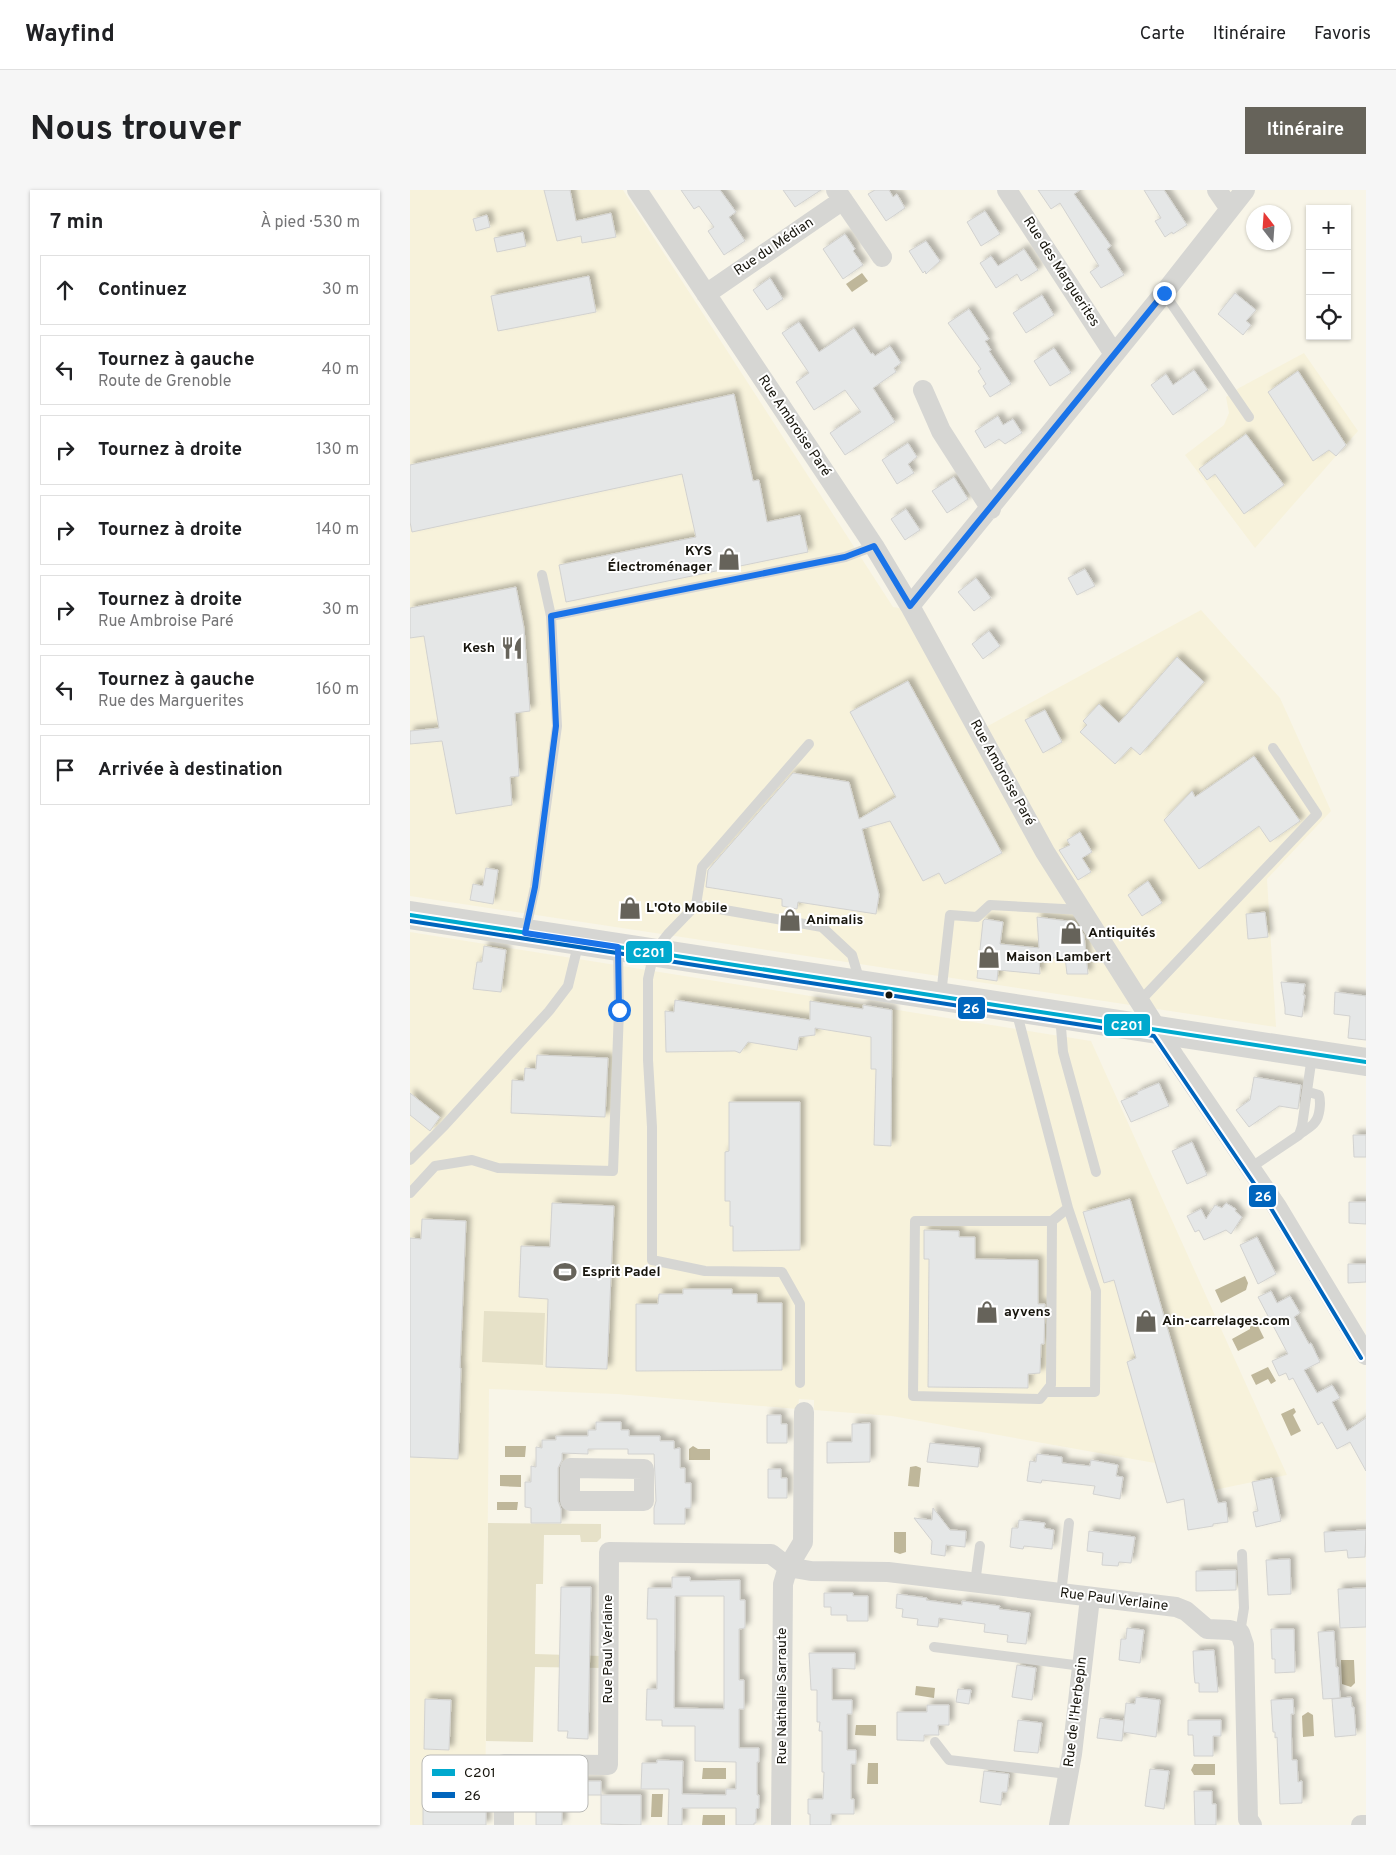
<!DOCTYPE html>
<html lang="fr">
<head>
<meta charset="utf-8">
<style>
  body { margin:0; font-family:Overpass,sans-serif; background:#f6f6f6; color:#202124 }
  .controls { position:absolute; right:15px; top:15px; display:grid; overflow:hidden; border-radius:0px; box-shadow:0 1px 4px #0004 }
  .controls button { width:45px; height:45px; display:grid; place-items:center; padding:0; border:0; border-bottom:1px solid #e0e0e0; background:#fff; color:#202124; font:25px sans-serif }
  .compass { position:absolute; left:836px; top:15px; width:45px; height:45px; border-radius:50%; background:#fff; box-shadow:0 1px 4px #0004; rotate:343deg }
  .stop { position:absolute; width:15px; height:15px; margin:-11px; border:4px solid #1a73e8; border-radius:50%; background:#fff }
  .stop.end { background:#1a73e8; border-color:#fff; box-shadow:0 1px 5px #0008 }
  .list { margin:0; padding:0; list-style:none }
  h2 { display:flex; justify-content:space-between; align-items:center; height:65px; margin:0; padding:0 20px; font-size:21px }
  h2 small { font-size:16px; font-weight:400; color:#757577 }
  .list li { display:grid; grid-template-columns:32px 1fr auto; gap:15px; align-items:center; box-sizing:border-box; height:70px; margin:0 10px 10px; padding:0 10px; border:1px solid #e0e0e0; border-radius:0px }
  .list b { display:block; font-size:19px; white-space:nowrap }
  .list p { margin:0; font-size:16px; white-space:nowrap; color:#757577 }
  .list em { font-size:16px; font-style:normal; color:#757577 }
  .icon { flex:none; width:28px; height:28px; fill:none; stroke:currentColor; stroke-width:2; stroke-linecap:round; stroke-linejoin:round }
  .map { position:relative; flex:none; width:956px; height:1635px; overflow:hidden; border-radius:0px }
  header { display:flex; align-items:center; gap:30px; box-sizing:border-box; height:70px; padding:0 25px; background:#fff; border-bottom:1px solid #e0e0e0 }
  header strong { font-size:24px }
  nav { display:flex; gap:28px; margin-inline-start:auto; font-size:18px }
  .intro { display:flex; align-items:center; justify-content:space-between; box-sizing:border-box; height:120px; padding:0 30px }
  h1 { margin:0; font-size:35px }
  .button { padding:12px 22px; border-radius:0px; background:#66635a; color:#fff; font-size:18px; font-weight:700 }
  main { display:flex; gap:30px; padding:0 30px }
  aside { flex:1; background:#fff; border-radius:0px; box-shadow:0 1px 4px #0004 }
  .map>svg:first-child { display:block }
  .built { fill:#f7f2db }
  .green { fill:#e6e1c8 }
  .water { fill:#bfb79a }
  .building { fill:#e5e7e7; stroke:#d2d2d0; fill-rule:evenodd; filter:url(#shadow) }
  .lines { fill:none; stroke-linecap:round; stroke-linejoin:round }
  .lane { stroke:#d6d6d3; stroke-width:10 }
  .street { stroke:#d6d6d3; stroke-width:20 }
  .primary { stroke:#d6d6d3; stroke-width:28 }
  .bus-1-casing { stroke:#fff; stroke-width:8 }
  .bus-2-casing { stroke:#fff; stroke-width:8 }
  .bus-1 { stroke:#00a9ce; stroke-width:4 }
  .bus-2 { stroke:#0065bd; stroke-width:4 }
  .route { stroke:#1a73e8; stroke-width:6 }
  .bus-dot { fill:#17150d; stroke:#fff; stroke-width:2 }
  .labels { text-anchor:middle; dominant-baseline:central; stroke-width:4; stroke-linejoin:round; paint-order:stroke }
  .street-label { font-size:14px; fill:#17150d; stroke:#fff }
  .poi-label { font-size:14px; font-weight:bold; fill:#17150d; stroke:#fff; text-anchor:start }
  .key { fill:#fff; stroke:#b9b9b6; stroke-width:1 }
  .key-label { font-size:14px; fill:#17150d }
  .line-badge { stroke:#fff; stroke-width:2 }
  .badge-label { font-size:14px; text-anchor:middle; font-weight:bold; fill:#fff }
</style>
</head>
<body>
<header>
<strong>Wayfind</strong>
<nav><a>Carte</a><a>Itinéraire</a><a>Favoris</a></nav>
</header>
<div class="intro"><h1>Nous trouver</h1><a class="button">Itinéraire</a></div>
<main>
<aside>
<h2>7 min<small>À pied · 530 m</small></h2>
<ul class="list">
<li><svg class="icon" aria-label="ahead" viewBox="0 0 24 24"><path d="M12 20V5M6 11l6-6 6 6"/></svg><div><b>Continuez</b></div><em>30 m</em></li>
<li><svg class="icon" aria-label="left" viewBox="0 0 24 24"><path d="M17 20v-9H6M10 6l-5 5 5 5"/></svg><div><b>Tournez à gauche</b><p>Route de Grenoble</p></div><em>40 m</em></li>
<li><svg class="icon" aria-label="right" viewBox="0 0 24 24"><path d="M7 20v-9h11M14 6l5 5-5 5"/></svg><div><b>Tournez à droite</b></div><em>130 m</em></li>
<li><svg class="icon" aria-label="right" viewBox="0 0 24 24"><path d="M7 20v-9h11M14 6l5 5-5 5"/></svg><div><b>Tournez à droite</b></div><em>140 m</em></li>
<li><svg class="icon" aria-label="right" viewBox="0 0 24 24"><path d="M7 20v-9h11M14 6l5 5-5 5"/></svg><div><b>Tournez à droite</b><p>Rue Ambroise Paré</p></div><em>30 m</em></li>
<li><svg class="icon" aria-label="left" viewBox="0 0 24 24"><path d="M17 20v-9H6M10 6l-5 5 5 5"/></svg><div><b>Tournez à gauche</b><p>Rue des Marguerites</p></div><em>160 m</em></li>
<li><svg class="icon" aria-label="arrive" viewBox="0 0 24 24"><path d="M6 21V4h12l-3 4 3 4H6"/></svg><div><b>Arrivée à destination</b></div></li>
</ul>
</aside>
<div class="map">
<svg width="956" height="1635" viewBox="0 0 956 1635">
  <defs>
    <filter id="shadow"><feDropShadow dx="4.5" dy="-4.5" stdDeviation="2.5" flood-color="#0004"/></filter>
  </defs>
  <rect width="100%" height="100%" fill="#f8f5e8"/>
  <path class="built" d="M0,0h213l270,417 32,5 61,115 215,-117 79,88 51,113 -64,68 9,148 -866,-131z
    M894,163l54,78 -103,117 -70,-93 39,-30 5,-12 -3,-16 13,-9z
    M0,742l681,109 196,434 -73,15 -47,13 -12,-40 -263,-47 -78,-6v-10l-15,-1 -1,10 -181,-15 -128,-5 -4,436h-75z"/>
  <path class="green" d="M74,1121l61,2 -2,52 -61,-3z
    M78,1333l113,1v14l-4,4h-16l-1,-7h-36l-1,49h-7l-1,70 67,2 1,12 -68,-1 -2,75 -47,-1z"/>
  <path class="water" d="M452,83l6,8 -16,11 -6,-8z
    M835,1086l3,7 -2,7 -25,13 -6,-13z
    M846,1132l8,16 -26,13 -6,-12 18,-10v-4z
    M858,1177l8,14 -5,3 -3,-5 -12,6 -5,-10z
    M884,1218l2,4 -3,3 8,16 -10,5 -10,-22z
    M95,1256h21l-1,11h-20z
    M283,1256l5,3h12v11h-21v-11z
    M506,1276l5,2 -2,19 -11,-1 2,-19z
    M90,1285h21v12l-21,-1z
    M87,1312h21l-1,8h-20z
    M484,1342h12v20l-6,2 -6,-2z
    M931,1470h13l1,23 -4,4 -9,-3z
    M506,1496l19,2 -1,10 -19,-3z
    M898,1522l5,3 1,21 -11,1 -1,-21z
    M446,1535h20v11l-21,-1z
    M458,1573h10v21h-11z
    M784,1574h21v11h-21l-3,-5z
    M293,1578h23v11h-24z
    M242,1604h11l-1,23h-11z
    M293,1625h22v10h-23z"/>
  <path class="building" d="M134,0h26l6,31 35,-8 5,24 -34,6 -1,-7 -24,5z
    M271,0h39l16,22 -7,5 16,24 -21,14 -16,-24 6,-4 -15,-21 -5,3z
    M373,0h38l-26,17z
    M465,0h14l4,7 4,-3 8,14 -19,13 -18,-27z
    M628,0h42l-6,4 37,52 -4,3 17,26 -23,13 -11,-16 9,-6 -39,-63 -9,6z
    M734,0h20l23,35 -14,9 -1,-2 -7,5 -10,-16 6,-3z
    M575,21l15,23 -19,12 -14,-24z
    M77,25l3,12 -14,4 -3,-12z
    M113,42l3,14 -29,6 -3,-14z
    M435,44l10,15 -2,2 10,14 -20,14 -20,-30z
    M516,51l14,20 -14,13 -1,-3 -2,2 -14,-22z
    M614,59l14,21 -17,11 -4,-7 -21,14 -16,-25 11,-7 7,10z
    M179,86l7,36 -98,19 -7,-35z
    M360,88l13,21 -16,11 -14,-20z
    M825,103l21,17 -10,11 5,4 -8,10 -25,-21z
    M632,105l12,20 -28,18 -13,-20z
    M559,119l20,30 -4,2 6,9 -2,1 22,33 -21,13 -7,-11 3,-2 -8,-13 3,-2 -33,-46z
    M389,132l20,30 35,-24 17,26 2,-1 2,3 15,-10 11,17 -7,5 2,4 -23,16 22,34 -50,33 -15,-22 31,-21 -16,-22 -31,20 -18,-28 13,-9 -27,-40z
    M644,158l17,25 -21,13 -16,-25z
    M784,180l14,20 -35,25 -22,-30 15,-11 7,11z
    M888,181l48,74 -10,11 -7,-6 -16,11 -45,-69z
    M324,204l19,87 6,-1 8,42 33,-7 8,37 -242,50 -7,-37 137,-28 -14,-63 -270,58 -2,-10v-57z
    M588,226l5,9 10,-6 9,14 -17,11 -6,-5 -14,9 -10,-17z
    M836,244l38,51 -40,29 -29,-40 -8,6 -8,-11z
    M498,253l9,14 -9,7 6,9 -17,11 -15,-24z
    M544,287l14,22 -21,14 -15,-22z
    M496,319l14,21 -15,10 -14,-21z
    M675,379l10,17 -18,9 -9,-17z
    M566,388l15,20 -17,13 -16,-19z
    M106,397l8,41 6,83 -15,2 4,63 -9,1 2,28 -56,9 -14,-73 -32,3v-13l29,-3 -15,-92 -14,2v-30z
    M579,441l11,15 -17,13 -11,-15z
    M767,467l27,25 -64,73 -9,-8 -16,17 -35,-32 7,-7 -4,-4 16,-17 20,19z
    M498,491l94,172 -57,31 -6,-11 -16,8 -33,-60 -28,8 17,66 -3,19 -78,-12 -1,7 -15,-3v-7l-76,-12 2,-17 85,-97 56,9 10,37 37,-22 -46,-85z
    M635,520l17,32 -19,11 -18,-33z
    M844,566l46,65 -30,21 -11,-16 -60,43 -35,-49 28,-29 3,6z
    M670,642l12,20 -10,6 9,14 -13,8 -19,-30 11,-5 -3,-5z
    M76,678l12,2 -5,34 -23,-4 3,-16 10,2z
    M738,691l14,22 -20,13 -14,-21z
    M855,722l3,25 -20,2 -2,-25z
    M627,727l38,5 9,13 4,39h-21l-2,-17 -26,2 1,15 -42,-4 -1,11 -20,-3 6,-57 2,-2 18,3 -3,22 39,4z
    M74,756l22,4 -5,42 -28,-3 4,-27h5z
    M871,792l24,2 -2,11h2l-3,22 -17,-3v-6z
    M925,802l31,4v44l-18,-2 2,-22 -16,-2z
    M265,810l135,20v-19l53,8v-4l29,5 -1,136 -17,-1 2,-76h-5v-32l-56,-9v7l-16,2 -2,13 -49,-8 -8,11 -5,-2 -69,1 -1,-41 9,1z
    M127,865l71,3 -3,59 -94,-4 1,-33 12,1 1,-13 11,1z
    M844,887l47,8 -3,24 -19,-3 -30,21 -13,-17 14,-10z
    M749,893l10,23 -38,16 -10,-21 17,-7 -1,-2z
    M0,903l30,24 -10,14 -20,-16z
    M319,912h71v148l-67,1v-25h-3v-25h-5v-49l4,-1z
    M943,945h13v22h-12z
    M782,952l15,33 -20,9 -15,-33z
    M720,1009l88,304 8,-1 2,20 -15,2v2l-25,4 -4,-31 -17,4 -40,-141 9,-4 -22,-78 -10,3 -21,-71z
    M939,1012h17v22l-17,-1z
    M142,1013l62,3 -7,163 -61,-2 2,-68 -29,-2 2,-51 29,1z
    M816,1013l10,6 -1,2 7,6 -11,17 -5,-4 -22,10 -5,-10 -4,2 -8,-16 14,-7 5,10 9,-14 7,3z
    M12,1029l44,2 -6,147h1l-3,91 -48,-2v-219l11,1z
    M514,1040l35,1v6h16v22l63,1v44h7l-1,40h-3l-1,29 -12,1v14l-100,-1 1,-128h-5z
    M847,1047l19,37 -18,10 -18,-39z
    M938,1074h18v18l-18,1z
    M273,1099h49v5h25v9h25v67l-146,1v-67h22l1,-10h24z
    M861,1101l6,12 13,-7 10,17 -6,4 15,27 2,-1 9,19 -16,8 13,23 15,-8 8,13 -8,4 15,29 19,-13v53l-16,-29 -13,7 -15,-27 -4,3 -25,-47 -4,2 -3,-7 -7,3 -7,-15 16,-7 -30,-57z
    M357,1225h14v9h6v19h-20z
    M186,1232h25v8h8v6h31v5h14v8l6,-1v20h5v15h6v25h-6v16h-31v-16l2,-7 -2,-47h-26v-5h-40v5l-26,-1v7l-4,8v33l3,8v14h-30v-15l-6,-1v-25h6v-16l5,1v-20l6,1v-8h14v-4h32v-6h8z
    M460,1233v39l-43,1v-21h25v-18z
    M520,1253l50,5 -2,19 -51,-5z
    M627,1264l25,3v6l28,3 1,-6 27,5 -2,11 7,1 -3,22 -27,-5 2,-8 -53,-6 -1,3 -14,-2 3,-20 6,1z
    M358,1279h13v9h6v20h-19z
    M862,1288l9,43 -25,6 -3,-15 5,-1 -6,-29z
    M523,1318l17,22 16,1 -1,16 -19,-2 -1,11 -14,-2 1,-13 -18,-23 18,2z
    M609,1330l26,3 -1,5 10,2 -2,19 -28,-3 -1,3 -13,-2 2,-19h6z
    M956,1340l-1,27 -17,1 -1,-8 -22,2 -1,-20z
    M679,1341l46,6 -4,26 -12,-1 -1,4 -16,-1 1,-12 -16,-2z
    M880,1369l1,35 -23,1 -2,-35z
    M826,1380v20l-40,1v-20z
    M262,1387h18v4l50,-1v20h5v28l-6,1v51h5v29h-5v39h20v14h-2v33h2v13l-3,1v14h-2v2h-18v-17h-54v17h-14l1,-36h-28l1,-26h15v-3l26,1 -1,33 44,1v-6h10v-27l-41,-1v-35h-33v-6h-16l1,-31h10v-70h-10l1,-31h24zM265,1406h49v113l-50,-1z
    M151,1397h30l-3,152 -21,-1 1,-7h-10z
    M956,1398v39l-26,1 -2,-39z
    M414,1403h29v3h15v25h-21v-6h-16v-8h-7z
    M487,1404l30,4 -1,2 36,5v-4l38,5 -1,3 31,4 -4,31 -19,-2 1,-7 -24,-3 1,-8 -46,-6 -1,9 -21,-2 1,-6 -16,-2 1,-8 -7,-1z
    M717,1438l17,2 -4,33 -21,-3 2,-21h5z
    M861,1439h23l1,43 -20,1v-14h-3z
    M924,1441l2,36h2l2,31 -17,1 -5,-67z
    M804,1460l4,42h-19v-9h-4l-1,-9 -1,-23z
    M399,1463h46v16l-23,-1v32h20v14h-5v36h9v14h-5v35h3v15h-23v11h-21v-11h-2v-15h15l1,-27h-2v-41h-3l1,-9h-3v-32h-6z
    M607,1475l19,3 -4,32 -20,-3z
    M548,1499l13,1 -2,14 -13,-2z
    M726,1507l24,3 -4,37 -33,-5 3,-29 9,1z
    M941,1507l1,10h2l2,28 -21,2 -3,-38z
    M15,1509l26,1 -2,50 -25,-1z
    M883,1509l1,15h-3l1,46h5l1,22 4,-1v22l-22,1 -3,-67 -2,1v-6h-2l-2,-32z
    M517,1515h22v20h-11l1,10h-15v6l-27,-1v-28h30z
    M690,1528l24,3 -2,20 -25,-3z
    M608,1530l24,3 -4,30 -24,-2z
    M778,1530h33v16h-8v20h-19l-1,-21h-5z
    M740,1579l19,2 -5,38 -19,-3z
    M574,1581l25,3 -2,18h-5l-1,13 -21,-3z
    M127,1591h64v14h-39v30h-26v-18l-2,-1v-14h3z
    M784,1601h18v13h4v21h-21z
    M191,1605h40v30l-40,-1z
    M13,1608h63v27h-63z"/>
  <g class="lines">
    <path class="lane" d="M754,103l85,124
      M141,426l294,-59 29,-11
      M286,715l6,-38 107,-123
      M115,743l10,-46 22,-161 -6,-110 -9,-41
      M531,805l9,-80 27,2 13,-12 92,5
      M730,811l177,-187 -44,-66
      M606,820l52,198 -16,13h-137l-2,175 127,3 11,-14 1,-164
      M650,825l3,37 33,120
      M889,945c4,-4 13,-8 16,-13 5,-6 6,-20 4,-27l-7,-2
      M0,970l35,-35 104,-114 19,-25 11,-45
      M840,978l49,-33 3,-9 10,-70
      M0,1003l25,-27 37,-6 26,8 115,3 6,-161 -1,-62
      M390,1193v-79l-18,-32 -77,-1 -53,-11v-133l-4,-67v-81l6,-27 14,-18 28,-29 126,22 30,28 8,27
      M636,1202h49l1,-101 -28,-83
      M565,1393l5,-37
      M651,1404l8,-71
      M830,1443l4,-25 -2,-54
      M524,1457l148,19
      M525,1552l14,18 119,14"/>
    <path class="street" d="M227,0l237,356 36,60 135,246 131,207 101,148 89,148
      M426,0l46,67
      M597,0l107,164
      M807,0l13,19
      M296,104l137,-94
      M513,200l18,41 50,78
      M500,416l254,-313 81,-103
      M160,1278l74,1v32h-74z
      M94,1635v-61l104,1 1,-213 162,2 17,13 23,4 77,1 288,35 10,4 21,18 23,1 10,3 4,12 4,174 4,6
      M371,1635l2,-241 5,-17 15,-25 1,-130
      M649,1635l13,-71 18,-156
      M951,1635h5"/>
    <path class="primary" d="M0,725l956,147"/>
    <defs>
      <path id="bus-1" d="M0,725l956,147"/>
      <path id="bus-2" d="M0,731l744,115 118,174 89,148"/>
    </defs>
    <use href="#bus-1" class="bus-1-casing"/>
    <use href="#bus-2" class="bus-2-casing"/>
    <use href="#bus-1" class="bus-1"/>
    <use href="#bus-2" class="bus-2"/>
  </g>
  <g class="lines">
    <path class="route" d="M209,820l-1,-63 -93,-14 10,-46 21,-161 -5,-110 294,-59 29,-11 36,60 254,-313"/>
  </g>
  <defs>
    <symbol id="shop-bare" viewBox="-9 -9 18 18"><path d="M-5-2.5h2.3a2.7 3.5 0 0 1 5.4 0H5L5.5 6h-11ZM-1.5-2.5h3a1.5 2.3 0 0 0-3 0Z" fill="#66635a" stroke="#fff" stroke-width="2.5" paint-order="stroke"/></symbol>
    <symbol id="restaurant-bare" viewBox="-9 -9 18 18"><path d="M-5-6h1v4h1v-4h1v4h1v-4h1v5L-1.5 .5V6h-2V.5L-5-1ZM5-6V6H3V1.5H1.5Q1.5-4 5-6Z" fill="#66635a" stroke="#fff" stroke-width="2.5" paint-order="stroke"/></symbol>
    <symbol id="stadium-bare" viewBox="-9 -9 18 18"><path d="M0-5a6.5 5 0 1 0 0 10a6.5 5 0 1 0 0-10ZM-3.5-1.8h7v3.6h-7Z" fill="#66635a" stroke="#fff" stroke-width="2.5" paint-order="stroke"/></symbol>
  </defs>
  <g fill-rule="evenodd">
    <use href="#shop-bare" x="303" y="353" width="32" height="32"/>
    <use href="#restaurant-bare" x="86" y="442" width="32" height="32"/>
    <use href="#shop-bare" x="204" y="702" width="32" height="32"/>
    <use href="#shop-bare" x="364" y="714" width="32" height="32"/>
    <use href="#shop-bare" x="645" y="727" width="32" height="32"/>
    <use href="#shop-bare" x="563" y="751" width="32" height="32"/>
    <use href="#stadium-bare" x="139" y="1066" width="32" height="32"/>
    <use href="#shop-bare" x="561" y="1106" width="32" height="32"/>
    <use href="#shop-bare" x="720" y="1115" width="32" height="32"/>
  </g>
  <circle class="bus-dot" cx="479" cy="805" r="4.5"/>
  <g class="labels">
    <g class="street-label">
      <text transform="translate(364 57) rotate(-34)">Rue du Médian</text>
      <text transform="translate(651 82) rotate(57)">Rue des Marguerites</text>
      <text transform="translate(384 236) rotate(56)">Rue Ambroise Paré</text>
      <text transform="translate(592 583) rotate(61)">Rue Ambroise Paré</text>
      <text transform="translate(704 1410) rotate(7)">Rue Paul Verlaine</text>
      <text transform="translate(198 1459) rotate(-90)">Rue Paul Verlaine</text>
      <text transform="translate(372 1506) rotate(-90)">Rue Nathalie Sarraute</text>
      <text transform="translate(666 1522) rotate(-83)">Rue de l'Herbepin</text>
    </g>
    <g class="poi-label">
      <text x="302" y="361" text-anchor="end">KYS<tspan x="302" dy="16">Électroménager</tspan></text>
      <text x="85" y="458" text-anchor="end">Kesh</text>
      <text x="236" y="718">L'Oto Mobile</text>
      <text x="396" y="730">Animalis</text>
      <text x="678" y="743">Antiquités</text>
      <text x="596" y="767">Maison Lambert</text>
      <text x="172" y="1082">Esprit Padel</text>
      <text x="594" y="1122">ayvens</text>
      <text x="752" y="1131">Ain-carrelages.com</text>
    </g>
  </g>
  <rect x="12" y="1565" width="166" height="57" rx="8" class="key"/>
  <rect x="22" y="1579" width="23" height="7" fill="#00a9ce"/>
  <rect x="22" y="1602" width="23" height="6" fill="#0065bd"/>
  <g class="key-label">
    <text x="54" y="1587">C201</text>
    <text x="54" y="1610">26</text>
  </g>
  <g class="line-badge">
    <rect x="215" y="750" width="48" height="24" rx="5" fill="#00a9ce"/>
    <rect x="547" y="806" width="29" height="24" rx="5" fill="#0065bd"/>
    <rect x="693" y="823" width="48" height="24" rx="5" fill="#00a9ce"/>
    <rect x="838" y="994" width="29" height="24" rx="5" fill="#0065bd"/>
  </g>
  <g class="badge-label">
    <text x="239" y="767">C201</text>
    <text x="561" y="823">26</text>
    <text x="717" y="840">C201</text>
    <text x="853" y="1011">26</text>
  </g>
</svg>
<div class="controls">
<button>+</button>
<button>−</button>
<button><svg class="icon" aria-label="locate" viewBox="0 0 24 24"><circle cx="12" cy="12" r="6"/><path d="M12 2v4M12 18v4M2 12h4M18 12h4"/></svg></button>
</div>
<svg class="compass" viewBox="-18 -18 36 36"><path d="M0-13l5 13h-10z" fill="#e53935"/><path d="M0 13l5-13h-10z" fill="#757577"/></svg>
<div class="stop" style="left:209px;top:820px"></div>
<div class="stop end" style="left:754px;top:103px"></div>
</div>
</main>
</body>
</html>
